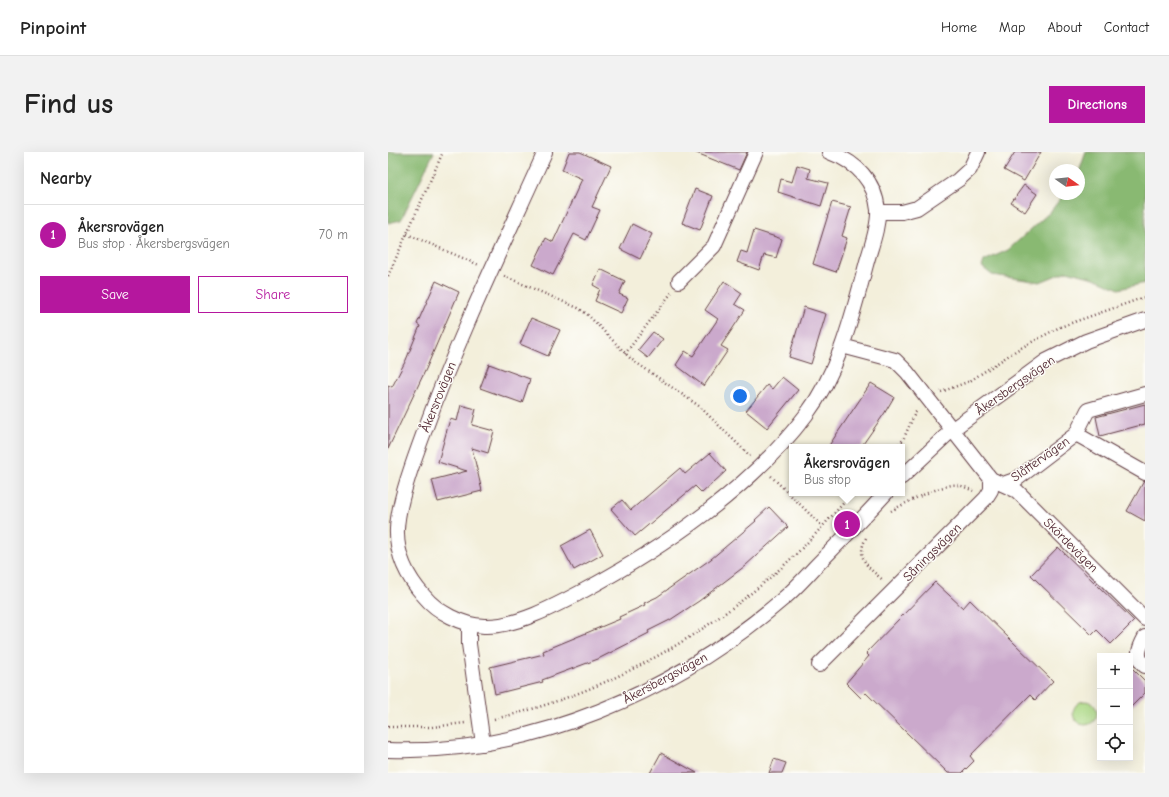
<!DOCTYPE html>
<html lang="en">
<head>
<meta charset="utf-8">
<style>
  body { margin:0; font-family:"Comic Neue",sans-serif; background:#f2f2f2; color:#222 }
  .controls { position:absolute; right:12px; bottom:12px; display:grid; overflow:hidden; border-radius:0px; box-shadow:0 4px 16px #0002 }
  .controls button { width:36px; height:36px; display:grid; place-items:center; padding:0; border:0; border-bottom:1px solid #e0e0e0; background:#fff; color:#222; font:20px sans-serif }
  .compass { position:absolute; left:661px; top:12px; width:36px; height:36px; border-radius:50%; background:#fff; box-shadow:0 4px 16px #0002; rotate:104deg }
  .you { position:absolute; left:352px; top:244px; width:14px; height:14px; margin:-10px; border:3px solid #fff; border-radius:50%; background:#1a73e8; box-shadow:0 0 0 6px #1a73e833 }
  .badge { display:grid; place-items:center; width:26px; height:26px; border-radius:50%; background:#b5179e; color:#fff; font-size:13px; font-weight:700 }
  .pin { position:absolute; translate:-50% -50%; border:2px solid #fff; box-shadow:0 1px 4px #0006 }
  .popup { position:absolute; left:401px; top:292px; width:116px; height:52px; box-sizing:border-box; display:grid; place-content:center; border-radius:0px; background:#fff; filter:drop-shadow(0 1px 3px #0005); font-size:13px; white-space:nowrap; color:#767676 }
  .popup b { font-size:15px; color:#222 }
  .popup::after { content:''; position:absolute; left:50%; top:100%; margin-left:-8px; border:8px solid transparent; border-top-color:#fff }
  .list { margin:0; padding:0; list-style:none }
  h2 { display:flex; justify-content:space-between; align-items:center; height:52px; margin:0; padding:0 16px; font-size:17px }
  h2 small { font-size:13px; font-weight:400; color:#767676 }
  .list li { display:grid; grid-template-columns:26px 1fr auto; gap:12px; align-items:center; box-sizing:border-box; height:60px; padding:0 16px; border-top:1px solid #e0e0e0 }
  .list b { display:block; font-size:15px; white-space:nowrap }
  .list p { margin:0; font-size:13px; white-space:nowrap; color:#767676 }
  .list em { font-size:13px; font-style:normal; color:#767676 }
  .actions { display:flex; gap:8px; padding:12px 16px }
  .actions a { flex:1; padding:9px 0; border:1px solid #b5179e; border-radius:0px; text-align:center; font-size:14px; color:#b5179e }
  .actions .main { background:#b5179e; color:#fff }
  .icon { flex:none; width:22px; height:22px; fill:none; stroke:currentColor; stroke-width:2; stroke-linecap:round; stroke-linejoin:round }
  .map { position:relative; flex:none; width:757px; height:621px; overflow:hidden; border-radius:0px }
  header { display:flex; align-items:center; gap:24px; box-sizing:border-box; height:56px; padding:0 20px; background:#fff; border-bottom:1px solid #e0e0e0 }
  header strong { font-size:19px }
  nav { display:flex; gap:22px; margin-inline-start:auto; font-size:14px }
  .intro { display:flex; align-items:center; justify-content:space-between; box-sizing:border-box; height:96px; padding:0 24px }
  h1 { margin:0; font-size:28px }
  .button { padding:10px 18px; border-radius:0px; background:#b5179e; color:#fff; font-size:14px; font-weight:700 }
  main { display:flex; gap:24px; padding:0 24px }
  aside { flex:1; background:#fff; border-radius:0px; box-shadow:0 4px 16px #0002 }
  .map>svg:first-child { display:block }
  .green { fill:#acd985; stroke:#7b7c58 }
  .forest { fill:#89b972; stroke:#6a6c4e }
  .building { fill:#cba9cc }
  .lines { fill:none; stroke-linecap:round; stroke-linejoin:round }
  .street-casing { stroke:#633e45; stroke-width:16 }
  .path { stroke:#633e45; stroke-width:2.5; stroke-dasharray:1 3; stroke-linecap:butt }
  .street { stroke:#fff; stroke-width:14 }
  .labels { text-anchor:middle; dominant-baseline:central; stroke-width:3; stroke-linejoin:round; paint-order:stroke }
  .street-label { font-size:13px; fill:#4a1f2b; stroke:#fdfcf7 }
</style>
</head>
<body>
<header>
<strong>Pinpoint</strong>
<nav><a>Home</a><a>Map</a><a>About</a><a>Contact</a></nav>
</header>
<div class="intro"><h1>Find us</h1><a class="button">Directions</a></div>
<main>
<aside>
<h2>Nearby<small></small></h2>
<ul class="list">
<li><span class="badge">1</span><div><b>Åkersrovägen</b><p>Bus stop · Åkersbergsvägen</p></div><em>70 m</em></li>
</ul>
<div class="actions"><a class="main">Save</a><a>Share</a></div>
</aside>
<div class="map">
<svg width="757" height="621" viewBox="0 0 757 621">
  <rect width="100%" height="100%" fill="#fdfcf7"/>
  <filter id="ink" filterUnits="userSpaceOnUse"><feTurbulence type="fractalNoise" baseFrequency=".025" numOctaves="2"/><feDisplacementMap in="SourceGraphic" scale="8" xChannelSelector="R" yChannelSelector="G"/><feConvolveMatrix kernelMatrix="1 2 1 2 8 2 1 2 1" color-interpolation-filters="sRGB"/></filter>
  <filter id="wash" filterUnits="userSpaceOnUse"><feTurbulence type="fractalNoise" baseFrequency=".012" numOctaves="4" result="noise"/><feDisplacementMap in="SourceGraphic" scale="16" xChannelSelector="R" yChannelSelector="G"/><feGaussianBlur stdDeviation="0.9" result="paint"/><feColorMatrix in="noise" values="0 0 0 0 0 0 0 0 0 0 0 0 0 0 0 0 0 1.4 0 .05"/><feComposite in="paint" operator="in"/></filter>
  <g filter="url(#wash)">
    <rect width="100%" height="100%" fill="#f3efdb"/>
    <path class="green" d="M685 561a12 12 0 1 1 24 0a12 12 0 1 1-24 0Z"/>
    <path class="forest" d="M0,0h46l-33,68 -13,3z
      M698,0h59v131l-26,6 -25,-11 -27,-7 -27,11 -48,-7 -10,-8 2,-6 24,-11 42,-38 14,-18h15v-22z"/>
    <g id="blocks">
      <path class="building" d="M181,0h11l31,14 -19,41 8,3 -14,30 -12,-6 -21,41 -20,-10 13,-27 7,4 29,-63 -20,-9z
        M306,0h53l-8,18z
        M627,0h26l-17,29 -20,-11z
        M409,13l13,4 -2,9 20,5 -7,23 -43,-14 3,-13 11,3z
        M636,33l13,9 -12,18 -14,-9z
        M307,37l18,7 -13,34 -18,-7z
        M444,50l19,5 -9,29 5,2 -11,34 -23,-8z
        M244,72l20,10 -12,25 -20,-10z
        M366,78l28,9 -6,19 -12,-3 -5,15 -22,-8 4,-11 6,2z
        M212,117l25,12 -6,13 9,4 -7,15 -26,-12 5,-12 -7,-4z
        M48,129l23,11 -33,77 -38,80v-64l4,2 14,-27 14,-34 -3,-2z
        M336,129l18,12 -7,11 10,6 -24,36 7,4 -24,36 -28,-21 9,-14 8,5 25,-37 -13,-9z
        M416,155l22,7 -15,50 -22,-7z
        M143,166l29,12 -12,26 -28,-12z
        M265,180l10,7 -15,19 -10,-8z
        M101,212l41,15 -8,24 -42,-15z
        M394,225l16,13 -31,38 -21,-17 21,-26 5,4z
        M483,231l23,14 -10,17 -23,33h-33z
        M757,252v20l-45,12 -4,-19z
        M73,253l15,4 -4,16 22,6 -6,22 -16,-5 10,43 -44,11 -6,-22 35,-9 -29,-9 12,-43 7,2z
        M322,301l16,18 -24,22 -7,-7 -60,50 -24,-27 11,-9 9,10 49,-42 5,6z
        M756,329h1v40l-18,-10z
        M381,355l19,20 -43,39 -46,35 -29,19 -22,11 1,2 -51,26 -56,21 1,2 -48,12 -5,-27 54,-13 -1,-3 77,-32 -1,-2 26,-12 -1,-2 13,-6 54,-38 45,-38 -1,-1z
        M202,378l13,24 -29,16 -13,-24z
        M670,395l76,74 -23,23 -14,-14 -5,5 -61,-60z
        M547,430l28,26 7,-8 83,81 -18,19 -5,-5 -60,61 4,5 -12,12h-14l-82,-80 -5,5 -15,-15 23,-27 -3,-3z
        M742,514l15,15v12l-15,15z
        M273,601l36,20h-47z
        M386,607l12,4 -4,10h-13z"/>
    </g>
  </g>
  <g filter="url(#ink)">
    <use href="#blocks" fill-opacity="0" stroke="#633e45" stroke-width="1"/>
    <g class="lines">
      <defs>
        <path id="street" d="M157,0c-41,91 -85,181 -119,275 -10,27 -28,74 -29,102 -1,26 10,48 27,67 13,16 38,29 60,30 32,1 71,-20 99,-35 80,-43 168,-103 223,-176 33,-44 46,-98 60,-150 4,-16 13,-37 12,-55 -3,-29 -22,-48 -49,-58
          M490,60h24l15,-4 41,-28 12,-11 8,-17
          M291,129l35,-35 42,-94
          M688,282l69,39
          M514,325l51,-48 93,-68 40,-20 59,-21
          M603,327l26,12 128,128
          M615,332l14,-5 59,-45 12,-24 57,-16
          M81,472v20l14,100
          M757,485c-6,11 -10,20 0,29
          M431,513l167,-167 5,-8v-11l-84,-107 -12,-12 -53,-14
          M0,598c144,5 287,-58 395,-151 11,-9 22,-21 32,-32 24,-24 48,-49 71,-74"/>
      </defs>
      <use href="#street" class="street-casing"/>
      <path class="path" d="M19,82l72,31
        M0,124l55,-124
        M116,124l74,32 9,6 44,45 68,47 51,50
        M237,202l47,-62
        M553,240l29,-11 47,-31 43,-23 85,-30
        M508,295l7,-7 12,-27 3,-3
        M383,324l51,50
        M503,359c16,-9 44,-23 61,-26 8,-1 15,3 21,6
        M478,386c-11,21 3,30 18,43
        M106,567c111,-25 216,-84 299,-162 21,-20 40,-43 60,-64
        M0,575h44l33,-4"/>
      <use href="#street" class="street"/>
    </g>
  </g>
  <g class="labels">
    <g class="street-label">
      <text transform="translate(627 233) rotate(-35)">Åkersbergsvägen</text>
      <text transform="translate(50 245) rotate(-68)">Åkersrovägen</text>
      <text transform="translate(652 307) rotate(-35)">Slåttervägen</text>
      <text transform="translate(683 393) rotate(45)">Skördevägen</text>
      <text transform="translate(544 400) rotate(-45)">Såningsvägen</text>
      <text transform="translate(277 526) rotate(-28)">Åkersbergsvägen</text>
    </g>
  </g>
</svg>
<div class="controls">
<button>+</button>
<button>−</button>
<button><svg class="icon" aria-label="locate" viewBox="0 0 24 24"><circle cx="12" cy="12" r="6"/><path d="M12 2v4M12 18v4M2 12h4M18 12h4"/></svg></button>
</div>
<svg class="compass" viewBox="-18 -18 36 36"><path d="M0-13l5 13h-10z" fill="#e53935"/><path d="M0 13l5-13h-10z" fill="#767676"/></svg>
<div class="you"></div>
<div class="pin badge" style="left:459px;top:372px">1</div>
<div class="popup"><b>Åkersrovägen</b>Bus stop</div>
</div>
</main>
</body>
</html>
